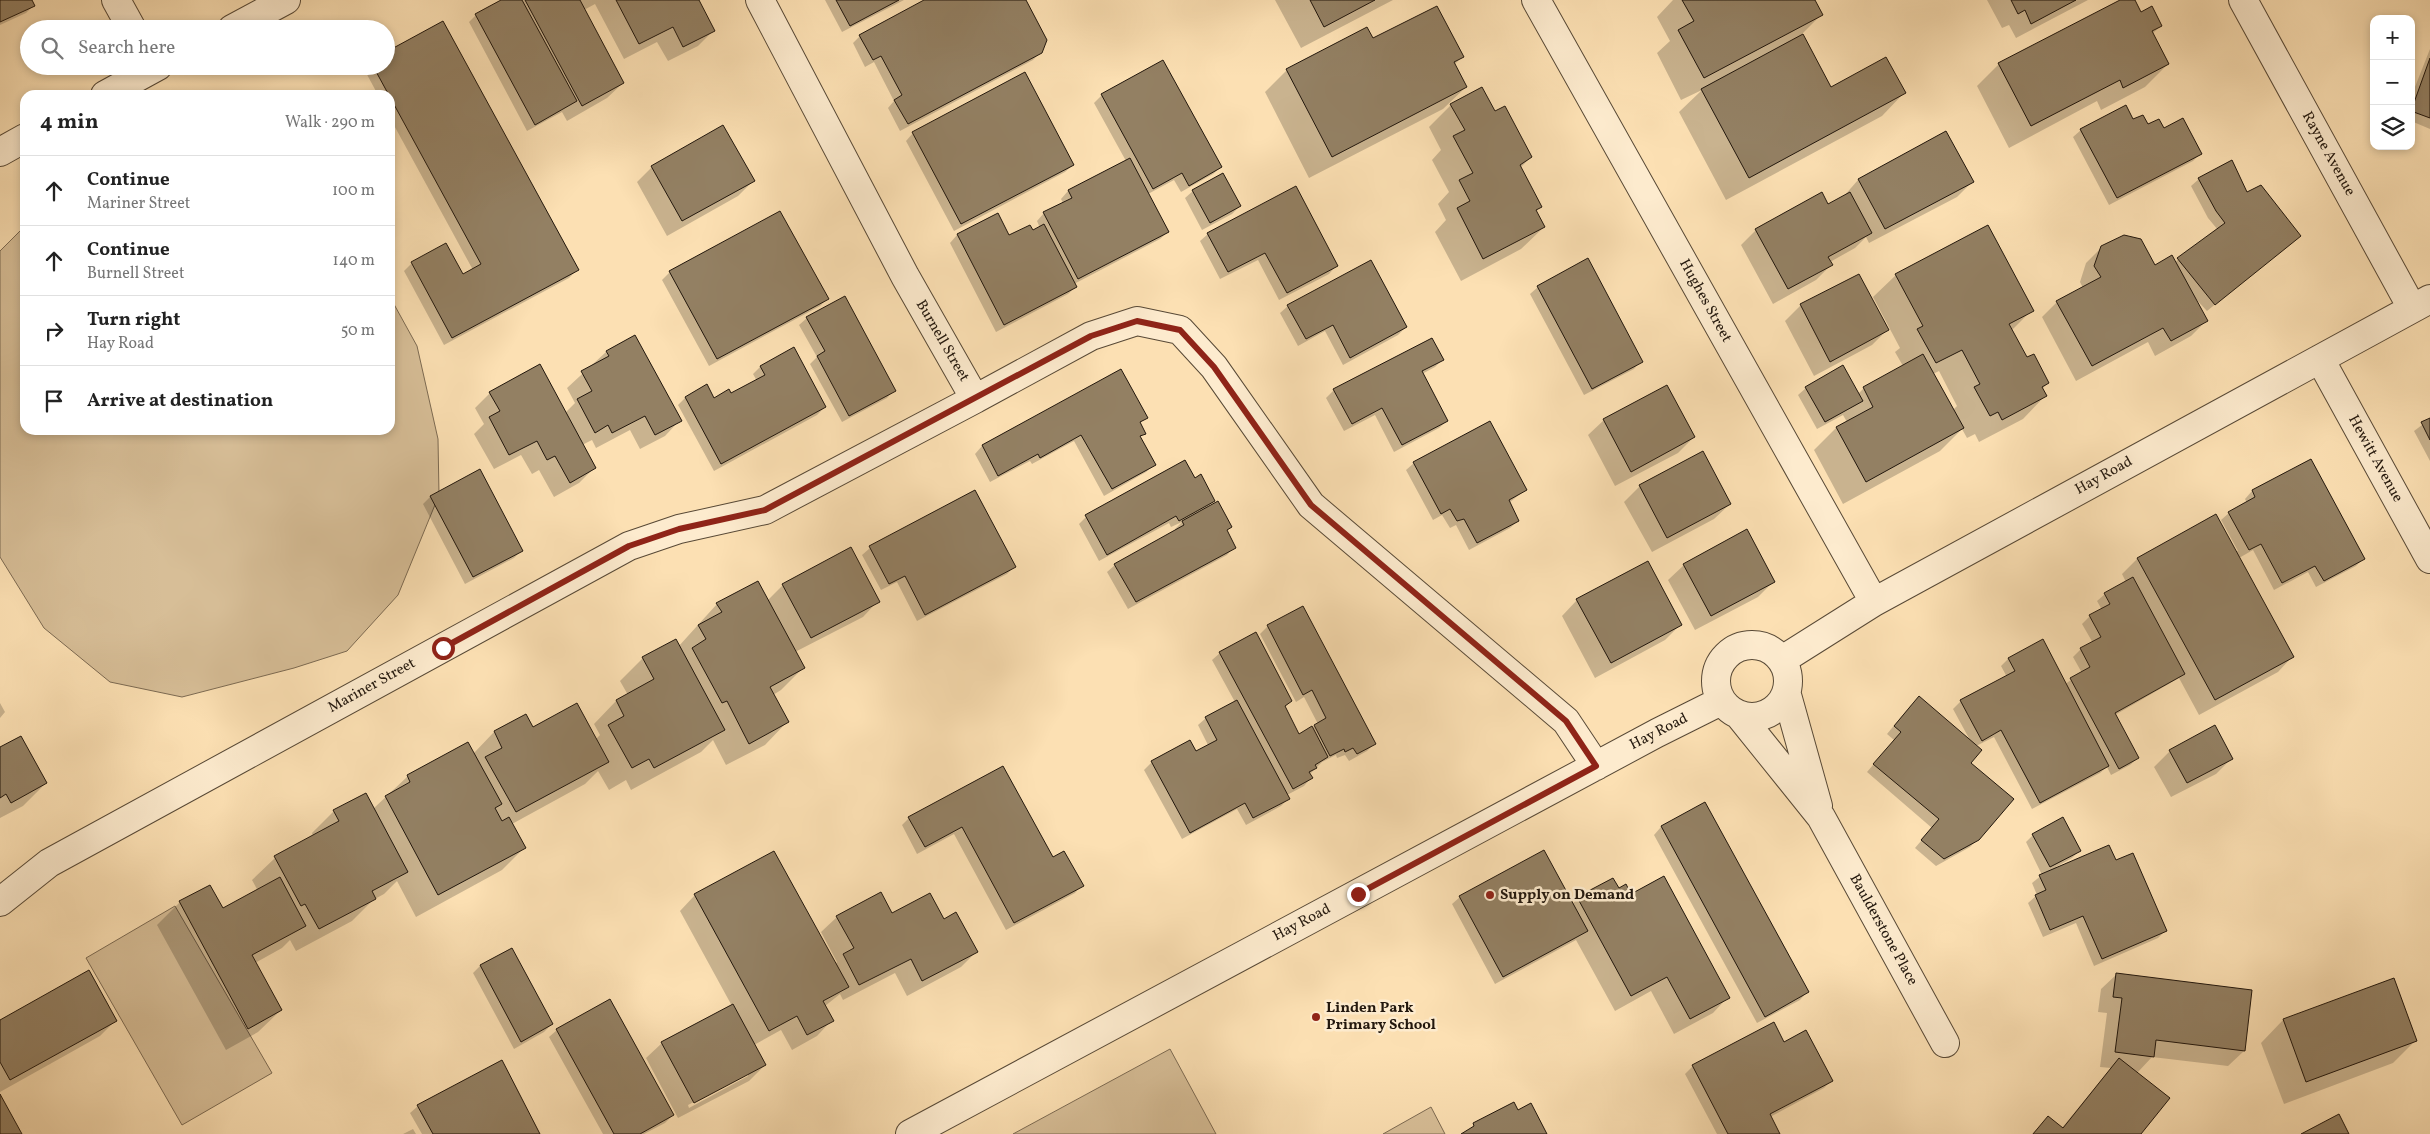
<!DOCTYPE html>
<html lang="en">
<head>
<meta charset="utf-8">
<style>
  body { margin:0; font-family:Vollkorn,serif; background:#f2f2f2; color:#222 }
  .controls { position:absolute; right:15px; top:15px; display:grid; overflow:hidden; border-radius:10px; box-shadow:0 2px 8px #0003 }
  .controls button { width:45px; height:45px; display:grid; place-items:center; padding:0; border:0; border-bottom:1px solid #e0e0e0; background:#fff; color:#222; font:25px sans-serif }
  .stop { position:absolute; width:15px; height:15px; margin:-11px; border:4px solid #8f2418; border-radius:50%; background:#fff }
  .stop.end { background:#8f2418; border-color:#fff; box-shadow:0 1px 5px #0008 }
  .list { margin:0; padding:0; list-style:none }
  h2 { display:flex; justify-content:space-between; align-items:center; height:65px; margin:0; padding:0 20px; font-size:21px }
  h2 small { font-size:16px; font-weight:400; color:#767676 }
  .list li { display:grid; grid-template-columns:32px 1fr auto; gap:15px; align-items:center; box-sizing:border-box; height:70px; padding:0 20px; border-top:1px solid #e0e0e0 }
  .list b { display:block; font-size:19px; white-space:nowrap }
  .list p { margin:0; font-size:16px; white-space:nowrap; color:#767676 }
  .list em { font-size:16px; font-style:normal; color:#767676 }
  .icon { flex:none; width:28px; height:28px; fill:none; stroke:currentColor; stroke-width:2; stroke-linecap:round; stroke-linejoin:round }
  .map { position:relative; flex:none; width:2430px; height:1134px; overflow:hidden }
  .search { position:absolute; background:#fff; box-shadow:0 2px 8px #0003; left:20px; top:20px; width:375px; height:55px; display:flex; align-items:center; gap:12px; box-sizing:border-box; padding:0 18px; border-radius:28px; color:#767676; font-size:19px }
  .panel { position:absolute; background:#fff; box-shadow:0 2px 8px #0003; left:20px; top:90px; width:375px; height:345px; border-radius:15px }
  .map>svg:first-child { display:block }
  .green { fill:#d7be97; stroke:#7c6a52 }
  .shadow { fill:#0003; fill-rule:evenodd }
  .building { fill:#938063; stroke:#22170d }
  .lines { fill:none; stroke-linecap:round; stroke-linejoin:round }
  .minor-casing { stroke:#584936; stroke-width:30 }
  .minor { stroke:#fdebce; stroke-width:28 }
  .route { stroke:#8f2418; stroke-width:6 }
  .poi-dot { fill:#8f2418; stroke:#fdebce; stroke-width:2 }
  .labels { text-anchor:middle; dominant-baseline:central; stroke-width:5; stroke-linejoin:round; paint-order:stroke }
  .street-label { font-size:15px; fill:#22170d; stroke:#fdebce }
  .poi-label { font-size:15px; font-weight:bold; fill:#22170d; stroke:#fdebce; text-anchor:start }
</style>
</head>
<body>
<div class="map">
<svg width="2430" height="1134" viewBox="0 0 2430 1134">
  <rect width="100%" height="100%" fill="#fce0b3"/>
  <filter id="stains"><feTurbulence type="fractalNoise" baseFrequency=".004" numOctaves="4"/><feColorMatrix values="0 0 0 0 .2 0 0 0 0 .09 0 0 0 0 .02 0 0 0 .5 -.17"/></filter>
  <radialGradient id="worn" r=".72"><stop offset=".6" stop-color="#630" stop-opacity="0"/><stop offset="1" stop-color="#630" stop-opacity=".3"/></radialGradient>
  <path class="green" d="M25,226v204h365v-133l27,49 21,93 1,56 -41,100 -51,56 -53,17 -112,29 -72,-15 -66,-54 -44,-71v-306z
    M175,906l97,167 -90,52 -96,-167z
    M1170,1049l46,85h-203z
    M1431,1107l14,27h-62z"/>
  <path class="shadow" d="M0,0h31l2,6 -7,7 -26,12z
    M504,0h194l16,30 -16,16 -30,15 -11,-19 -33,17 -29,-55 -11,6 39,73 -16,15 -40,23 -5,-9 -35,19 -58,-109 7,-7z
    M825,0h79l-62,32z
    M927,0h97l17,52 -8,8 -133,71 -12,-23 6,-7 -20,-39 -9,5 -12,-24 7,-7z
    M1275,0h118l-92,48z
    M1673,0h140l8,15 -19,19 28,54 74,5 -22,23 -156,84 -47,-88 23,-22 -21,10 -24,-47 13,-12 -13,-24z
    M1987,0h101l-72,38 -7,-13 -7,3z
    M2122,0h12l7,13 20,13 -9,8 16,30 -23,23 -44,23 -4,-9 -88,47 -32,-62 22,-22z
    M1373,40l89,17 -8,8 12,22 -23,22 -134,69 -44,-86 22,-22z
    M2430,49v80l-19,-8v-24z
    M367,66h19l191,204 -8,8 -125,67 -40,-74 8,-8 34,-19 17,31 10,-5 -83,-152v-23h-12l-14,-26z
    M1102,95l119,72 -8,7 -32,18 -7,-12 -26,14 20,38 -8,7 -86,45 2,3 -8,7 -72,38 -46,-89 7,-8 40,-20 12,22 24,-5 7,-4 -3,-7 7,-8 19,-10 -2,-4 7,-8 58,-30 -32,-58z
    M1451,105l44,8 36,44 -11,11 20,39 -4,5 8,15 -23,22 -60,32 -26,-49 11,-12 -8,-16 11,-12 -17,-32 9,-10 -12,-23z
    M2133,121l30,9 38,23 -8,8 -84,44 -36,-68 8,-7z
    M913,133l160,32 -8,7 -111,59 -48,-90z
    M1946,133l26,49 -15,15 -88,46 -3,-6 -11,11 -25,14 1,3 -15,15 -43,24 -32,-59 15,-15 72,-24 16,-10 14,-16z
    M652,167l101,14 -15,15 -71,40 -30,-54z
    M2199,179l100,57 -92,75 -13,-14 12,24 -15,15 -36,20 -7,-14 -72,39 -34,-64 15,-15 26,-14 -3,-6 6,-19 16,-16 52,19 21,-4 43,-32 -10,-12 -17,-32z
    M1193,191l47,15 -8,8 -30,16 -17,-32z
    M1208,234l128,32 -7,8 -50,26 -21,-40 -38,19 -20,-38z
    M670,272l157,27 -7,7 -111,60 -47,-86z
    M1858,275l29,55 -15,15 -58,31 -29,-55 16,-16z
    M1896,275l136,35 -21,21 15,28 22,24 -6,6 3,7 -22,23 -44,23 -4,-8 -8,4 -5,-9 -22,22 -97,53 -29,-54 22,-22 11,-6 -4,-7 -26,14 -19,-34 8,-7 52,6 6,-6 39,-22 -8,-14 5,-4 -27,-51zM1939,371l18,35 -4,4 -20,-36z
    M1538,287l103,74 -7,8 -50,26 -54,-101z
    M1288,306l118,21 -8,8 -55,30 -18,-34 -27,15 -18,-33z
    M807,318l87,72 -7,8 -45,24 -32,-58 7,-7 -18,-32z
    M635,336l45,84 -15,16 -25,13 -10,-19 -34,18 -4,-8 -10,5 12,23 -15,15 -25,14 -15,-27 -7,4 -11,-19 -27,14 -20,-35 10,-10 -9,-16 15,-15 75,20 10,-10 -8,-15 39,-36z
    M1442,360l-7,7 -13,7 25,47 -8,7 -45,24 -19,-37 -31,16 -18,-33 8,-8z
    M760,367l65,40 -8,8 -103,56 -36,-66 7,-7 21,-12 8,13 17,-4 26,-14 -4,-7z
    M1121,371l25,47 -7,6 5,9 -5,5 15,27 -8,7 -42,24 -30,-55 -42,23 -2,-3 -40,21 -15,-28 7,-8z
    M1667,386l27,51 -16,16 -63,33 -27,-51 16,-15z
    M2430,419v42l-16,-30z
    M1703,453l27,51 -16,15 -62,33 -28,-50 16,-16z
    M2311,460l52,99 -7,7 -40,21 -8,-15 -34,18 -21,-40 -14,8 54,98 -15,16 -79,43 -20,-37 -64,37 23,43 -8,7 -19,10 -4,-8 -7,6 -68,36 -38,-72 -18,9 -7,17 9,76 -8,8 -34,19 -21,-18 17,-20 -65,-56 27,-32 -7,-6 24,-29 60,37 -18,-33 8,-8 46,-24 -6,-11 7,-7 57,25 17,-11 -9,-16 8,-8 12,-6 -11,-19 8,-8 12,-6 -5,-9 8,-7 21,-12 -4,-8 15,-15 101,-8 -17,-31 8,-7 18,-10 -2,-4 7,-8z
    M1414,463l111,27 -16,13 9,18 -8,7 -41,22 -13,-25 -6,3 -8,-13 -9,5 -27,-50z
    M480,471l41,80 -7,7 -49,26 -42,-80 7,-7z
    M1195,479l19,22 -8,7 24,19 -4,4 8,16 -7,8 -99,54 -21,-37 8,-7 61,-34 -1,-2 7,-7 -11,5 -2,-4 -70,38 -20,-37 7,-7z
    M975,492l39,75 -7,7 -90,47 -20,-39 -16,8 -19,-35 8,-7z
    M850,549l28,52 -15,16 -68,35 8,16 -22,22 -8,5 14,27 -22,23 -39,20 -13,-25 -12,12 -70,38 -5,-10 -17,10 -11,-19 -13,13 -73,40 13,23 -23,23 -86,47 -19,-36 -13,13 -11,6 -21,21 -56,30 -6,-11 -8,8 -27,15 26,47 -23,22 -32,18 -69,-125 23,-23 43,8 35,-19 -6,-11 23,-22 38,-22 -1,-3 22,-22 39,-2 35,-33 65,-22 21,-22 32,-16 6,12 63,12 5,-5 -6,-11 22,-23 12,-6 -8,-14 23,-23 35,-11 39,-43 50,-3 16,-16z
    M1684,565l90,16 -16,16 -63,33 -27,-50z
    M1577,600l103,25 -15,15 -70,38 -33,-62z
    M1303,608l72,135 -8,8 -18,10 -4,-6 -8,3 -1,-3 -14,7 -13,13 2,3 -7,8 -17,9 2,3 -8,8 -35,19 -9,-16 -55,30 -38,-69 8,-8 43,-10 13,-7 -10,-20 8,-7 29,-16 -23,-42 8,-7 71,48 -7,7 15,27 19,-11 -14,-27 -8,5 -36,-68 8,-8z
    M0,703l5,9 -5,6z
    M2214,727l17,32 -15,15 -45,23 -17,-30 16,-16z
    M0,748l46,35 -23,23 -23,12z
    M1003,767l49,92 30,26 -7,8 -69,37 -52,-96 -37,20 -15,-29 7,-7z
    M1705,804l102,188 -7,8 -43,23 -103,-188 7,-8z
    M2033,835l46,16 -7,7 -16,9 1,1 59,-6 49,69 -7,7 -64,28 -18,-43 -33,14 -15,-34 9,-8 -5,-12 10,-8 -16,-33z
    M1613,880l5,10 13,6 97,101 -15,16 -39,21 -23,-43 -36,20 -39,-71 -81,44 -43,-80 8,-7 112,7 6,-6z
    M695,895l140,69 2,-2 -16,-30 16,-15 54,-2 53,6 32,31 -15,15 -54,29 -12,-23 -52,27 -3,-6 -15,12 7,14 -15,16 -25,14 -11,-20 -27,15 11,20 -16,16 -71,37 -32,-60 16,-15 70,-37 -52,-95zM748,1074v2l-59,32 -1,-3z
    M511,949l41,75 -8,8 -30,17 -41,-76 7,-7z
    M2117,974l127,77 -16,15 -76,-9 -14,15 -5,-1 6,63h-107l16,-16 13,11 50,-61 -11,-1 7,-54 -9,-1 3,-23z
    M2393,979l23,61 -23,23 -109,41 -23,-61 22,-23z
    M0,1021h115l-15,15 -100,56z
    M1774,1024l10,20 47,37 -7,7 -54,29 9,17h-62l-32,-60 8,-8z
    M557,1030l116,85 -8,8 -21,11h-41l-54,-97z
    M418,1106l121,28h-117l-12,-21z
    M413,1129l3,5h-13z"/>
  <path class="building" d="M0,0h32l3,6 -35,16z
    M501,0h21l55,101 -42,24 -60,-111z
    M525,0h55l44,83 -42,23z
    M616,0h83l16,31 -32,16 -10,-20 -34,17z
    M836,0h63l-49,26z
    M924,0h102l21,40 -5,13 -134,71 -14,-24 8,-5 -21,-39 -8,4 -14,-25z
    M1310,0h65l-51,27z
    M1682,0h133l8,15 -119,63 -26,-48 16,-9z
    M2011,0h65l-45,24 -6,-14 -7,4z
    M2120,0h15l6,12 11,-6 10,20 -10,5 17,33 -46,24 -3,-8 -89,46 -33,-63z
    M1437,6l27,51 -10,5 13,25 -135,70 -46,-88 81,-42 6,11z
    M443,21l136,249 -127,68 -41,-76 35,-19 17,31 18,-10 -108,-198h13v-14z
    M1803,34l28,53 55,-30 20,36 -157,85 -48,-89z
    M2430,58v60l-19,-7z
    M1163,60l59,107 -33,19 -7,-13 -29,16 -52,-95z
    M1025,72l49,93 -113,59 -49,-92z
    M1482,87l13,24 10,-5 27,51 -12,8 22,42 -6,3 9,17 -62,32 -26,-51 13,-7 -11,-21 14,-7 -20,-37 12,-6 -15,-26z
    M2126,105l7,14 10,-4 5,9 11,-5 5,9 19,-10 19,36 -85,44 -37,-69z
    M723,125l32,56 -73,40 -31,-55z
    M1946,131l28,51 -89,47 -27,-50z
    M1130,158l39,74 -91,47 -35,-67 29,-14 -4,-8z
    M2232,160l15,32 14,-7 40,51 -86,69 -38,-47 48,-35 -9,-12 -18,-33z
    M1223,173l18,33 -31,17 -18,-33z
    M1296,186l42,80 -51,27 -22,-40 -37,19 -21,-39z
    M1822,192l6,12 22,-12 22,41 -44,24 5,8 -45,24 -33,-60z
    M780,211l49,88 -112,60 -48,-88z
    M998,213l11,22 21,-10 3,5 11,-6 33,63 -73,38 -47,-91z
    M1988,225l46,86 -25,13 18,33 7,-3 15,29 -7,4 5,9 -45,24 -4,-8 -8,4 -16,-29 6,-3 -18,-34 -26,13 -19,-34 6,-3 -28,-52z
    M2124,235l17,4 14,26 17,-10 36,66 -37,20 -8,-13 -71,38 -36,-65 45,-24 -7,-11 7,-20z
    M1588,258l55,104 -51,27 -55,-103z
    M1371,260l36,67 -57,31 -17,-33 -27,14 -19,-34z
    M1859,274l30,56 -59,32 -30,-58z
    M845,296l51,95 -47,25 -32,-60 8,-5 -19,-34z
    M635,335l47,86 -27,14 -10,-19 -33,17 -4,-8 -13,8 -18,-34 15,-8 -11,-20 28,-15 -3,-5z
    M1432,338l12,22 -22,11 26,50 -46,24 -20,-37 -30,16 -19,-35z
    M794,347l32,60 -105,57 -36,-67 22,-13 7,14 15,-9 2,4 34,-18 -5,-9z
    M1923,354l41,74 -98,54 -30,-55 37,-20 -10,-20z
    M540,364l56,104 -26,15 -15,-27 -8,4 -10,-19 -28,14 -20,-38 11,-6 -11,-19z
    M1843,365l20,36 -38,21 -20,-35z
    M1121,369l27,49 -8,4 6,12 -6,2 16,29 -44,24 -31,-54 -41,23 -2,-4 -40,22 -16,-31z
    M1667,385l28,52 -64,35 -28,-53z
    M2430,418v22l-9,-18z
    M1490,421l37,69 -18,10 10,21 -42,22 -13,-24 -7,2 -7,-12 -9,5 -28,-52z
    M1703,451l28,53 -64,34 -28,-53z
    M2311,459l54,100 -41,22 -9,-15 -33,17 -21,-39 -12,6 -21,-38 27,-15 -3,-7z
    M1185,460l10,18 6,-4 14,27 -36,20 -3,-5 -69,39 -22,-40z
    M480,469l43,82 -50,26 -43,-81z
    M975,490l41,77 -91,48 -20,-39 -16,8 -20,-38z
    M1218,501l14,26 -5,3 9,18 -100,54 -22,-38 70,-39 -2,-4z
    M2216,514l78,143 -79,43 -78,-142z
    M1747,529l28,53 -64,34 -28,-52z
    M851,547l29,55 -69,36 -29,-54z
    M1648,561l34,64 -71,38 -35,-64z
    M2133,577l52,97 -70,39 24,45 -20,11 -49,-91 20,-11 -10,-19 21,-11 -12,-22 21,-11 -6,-11z
    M758,581l47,87 -35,19 19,35 -40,22 -22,-43 -5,2 -30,-55 14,-9 -8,-14 24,-13 -6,-9z
    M1303,606l73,138 -19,10 -4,-6 -8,4 -1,-3 -14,7 -16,-31 12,-7 -14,-28 -9,5 -36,-70z
    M1256,632l36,69 -7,5 14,28 13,-8 16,31 -13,8 2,3 -8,4 4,6 -20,11 -74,-137z
    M676,639l49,91 -71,38 -5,-9 -17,9 -24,-43 16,-9 -8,-16 38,-21 -12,-22z
    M2043,639l66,127 -69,37 -39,-73 -19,11 -22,-41 55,-29 -7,-13z
    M1919,696l63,54 -11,13 43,36 -35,41 -35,19 -23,-19 18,-21 -66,-55 28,-32 -7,-6z
    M1237,700l53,99 -37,19 -8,-15 -55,30 -39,-72 39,-21 6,11 21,-11 -12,-23z
    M577,703l32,59 -93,50 -31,-55 17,-9 -8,-17 32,-17 7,13z
    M2215,725l18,34 -46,24 -18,-33z
    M21,736l26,47 -36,20 -5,-9 -6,4v-51z
    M468,742l34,62 -7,4 7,13 7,-4 17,31 -88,47 -53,-99 25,-14 -3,-7z
    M1003,766l50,91 11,-6 20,35 -70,37 -52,-96 -37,20 -17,-30z
    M366,793l42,79 -36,19 4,8 -57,30 -14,-25 -4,2 -27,-50 65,-35 -6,-11z
    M1705,802l104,190 -44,25 -104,-191z
    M2063,817l18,34 -31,16 -18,-33z
    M2109,845l7,15 17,-7 34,78 -65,28 -19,-43 -33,14 -15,-35 11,-5 -7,-15z
    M1544,850l44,81 -85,46 -44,-81z
    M774,851l75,136 -26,14 11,20 -27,14 -10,-19 -28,15 -75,-137z
    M1664,876l66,122 -40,21 -23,-42 -36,19 -54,-99 36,-19 6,10 7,-4 5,10z
    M280,877l26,49 -54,29 30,55 -34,19 -69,-128 31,-16 13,23z
    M881,892l11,21 38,-20 14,26 12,-7 22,40 -56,29 -11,-22 -52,26 -16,-31 11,-6 -18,-32z
    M512,948l41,76 -32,18 -41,-77z
    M89,970l28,51 -107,59 -10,-18v-42z
    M2116,973l136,17 -7,61 -89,-11 -2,17 -39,-5 7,-54 -9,-1z
    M2394,978l23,63 -111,41 -23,-63z
    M610,999l64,116 -34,19h-26l-58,-105z
    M733,1004l33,61 -72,38 -33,-61z
    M1774,1022l10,20 22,-12 27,51 -63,33 10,20h-52l-36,-69z
    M2119,1058l51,40 -29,36h-108l15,-18 15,12z
    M502,1060l38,74h-107l-16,-29z
    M0,1094l22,40h-22z
    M1514,1102l4,8 13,-7 16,31h-86l13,-8 -1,-3z
    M2339,1114l10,20h-48z"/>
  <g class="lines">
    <defs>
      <path id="minor" d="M116,0l16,29
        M760,0l145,276 70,123 116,-63 46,-15 43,9 34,37 97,138 255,216 30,45
        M1536,0l338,602
        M2243,0l169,308
        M232,29l54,-29
        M105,95l53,-29
        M0,152l25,-14
        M2320,359l110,200
        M1716 681a36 36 0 1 1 72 0a36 36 0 1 1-72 0Z
        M1782,660l92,-58 556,-303
        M1787,695l31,111
        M1739,715l82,102 124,226
        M0,902l49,-39 580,-317 50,-17 86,-19 210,-111
        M910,1134l747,-401 64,-32"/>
    </defs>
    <use href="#minor" class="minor-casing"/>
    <use href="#minor" class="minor"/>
  </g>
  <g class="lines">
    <path class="route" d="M443,648l186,-102 50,-17 86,-19 326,-174 46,-15 43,9 34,37 97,138 255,216 30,45 -238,128"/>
  </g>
  <g class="poi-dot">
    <circle cx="1490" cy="895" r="5"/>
    <circle cx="1316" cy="1017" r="5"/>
  </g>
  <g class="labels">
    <g class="street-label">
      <text transform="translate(2328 154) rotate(61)">Rayne Avenue</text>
      <text transform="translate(1705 301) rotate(61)">Hughes Street</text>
      <text transform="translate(942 341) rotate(60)">Burnell Street</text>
      <text transform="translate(2375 459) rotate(61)">Hewitt Avenue</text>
      <text transform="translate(2104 476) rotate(-29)">Hay Road</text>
      <text transform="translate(372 686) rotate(-29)">Mariner Street</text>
      <text transform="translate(1659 732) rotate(-27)">Hay Road</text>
      <text transform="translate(1302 923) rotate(-28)">Hay Road</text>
      <text transform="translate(1883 930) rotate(61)">Baulderstone Place</text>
    </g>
    <g class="poi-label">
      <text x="1500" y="895">Supply on Demand</text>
      <text x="1326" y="1008">Linden Park<tspan x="1326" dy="17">Primary School</tspan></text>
    </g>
  </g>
  <rect width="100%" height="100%" filter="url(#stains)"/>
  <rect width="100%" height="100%" fill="url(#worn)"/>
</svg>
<div class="controls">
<button>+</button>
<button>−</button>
<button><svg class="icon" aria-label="layers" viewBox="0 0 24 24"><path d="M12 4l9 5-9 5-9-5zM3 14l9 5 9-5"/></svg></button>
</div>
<div class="stop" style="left:443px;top:648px"></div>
<div class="stop end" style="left:1358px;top:894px"></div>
<div class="search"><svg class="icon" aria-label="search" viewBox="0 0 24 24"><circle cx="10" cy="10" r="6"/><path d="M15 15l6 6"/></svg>Search here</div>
<section class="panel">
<h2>4 min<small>Walk · 290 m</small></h2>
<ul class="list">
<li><svg class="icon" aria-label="ahead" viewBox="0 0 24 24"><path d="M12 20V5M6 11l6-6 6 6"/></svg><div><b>Continue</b><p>Mariner Street</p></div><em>100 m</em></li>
<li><svg class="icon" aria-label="ahead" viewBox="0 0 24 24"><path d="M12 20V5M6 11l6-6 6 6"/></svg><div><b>Continue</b><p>Burnell Street</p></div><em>140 m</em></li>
<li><svg class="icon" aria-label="right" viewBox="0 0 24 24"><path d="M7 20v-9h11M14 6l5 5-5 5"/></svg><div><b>Turn right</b><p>Hay Road</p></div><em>50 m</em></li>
<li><svg class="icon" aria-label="arrive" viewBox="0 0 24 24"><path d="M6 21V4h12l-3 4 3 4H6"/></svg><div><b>Arrive at destination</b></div></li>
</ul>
</section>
</div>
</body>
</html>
